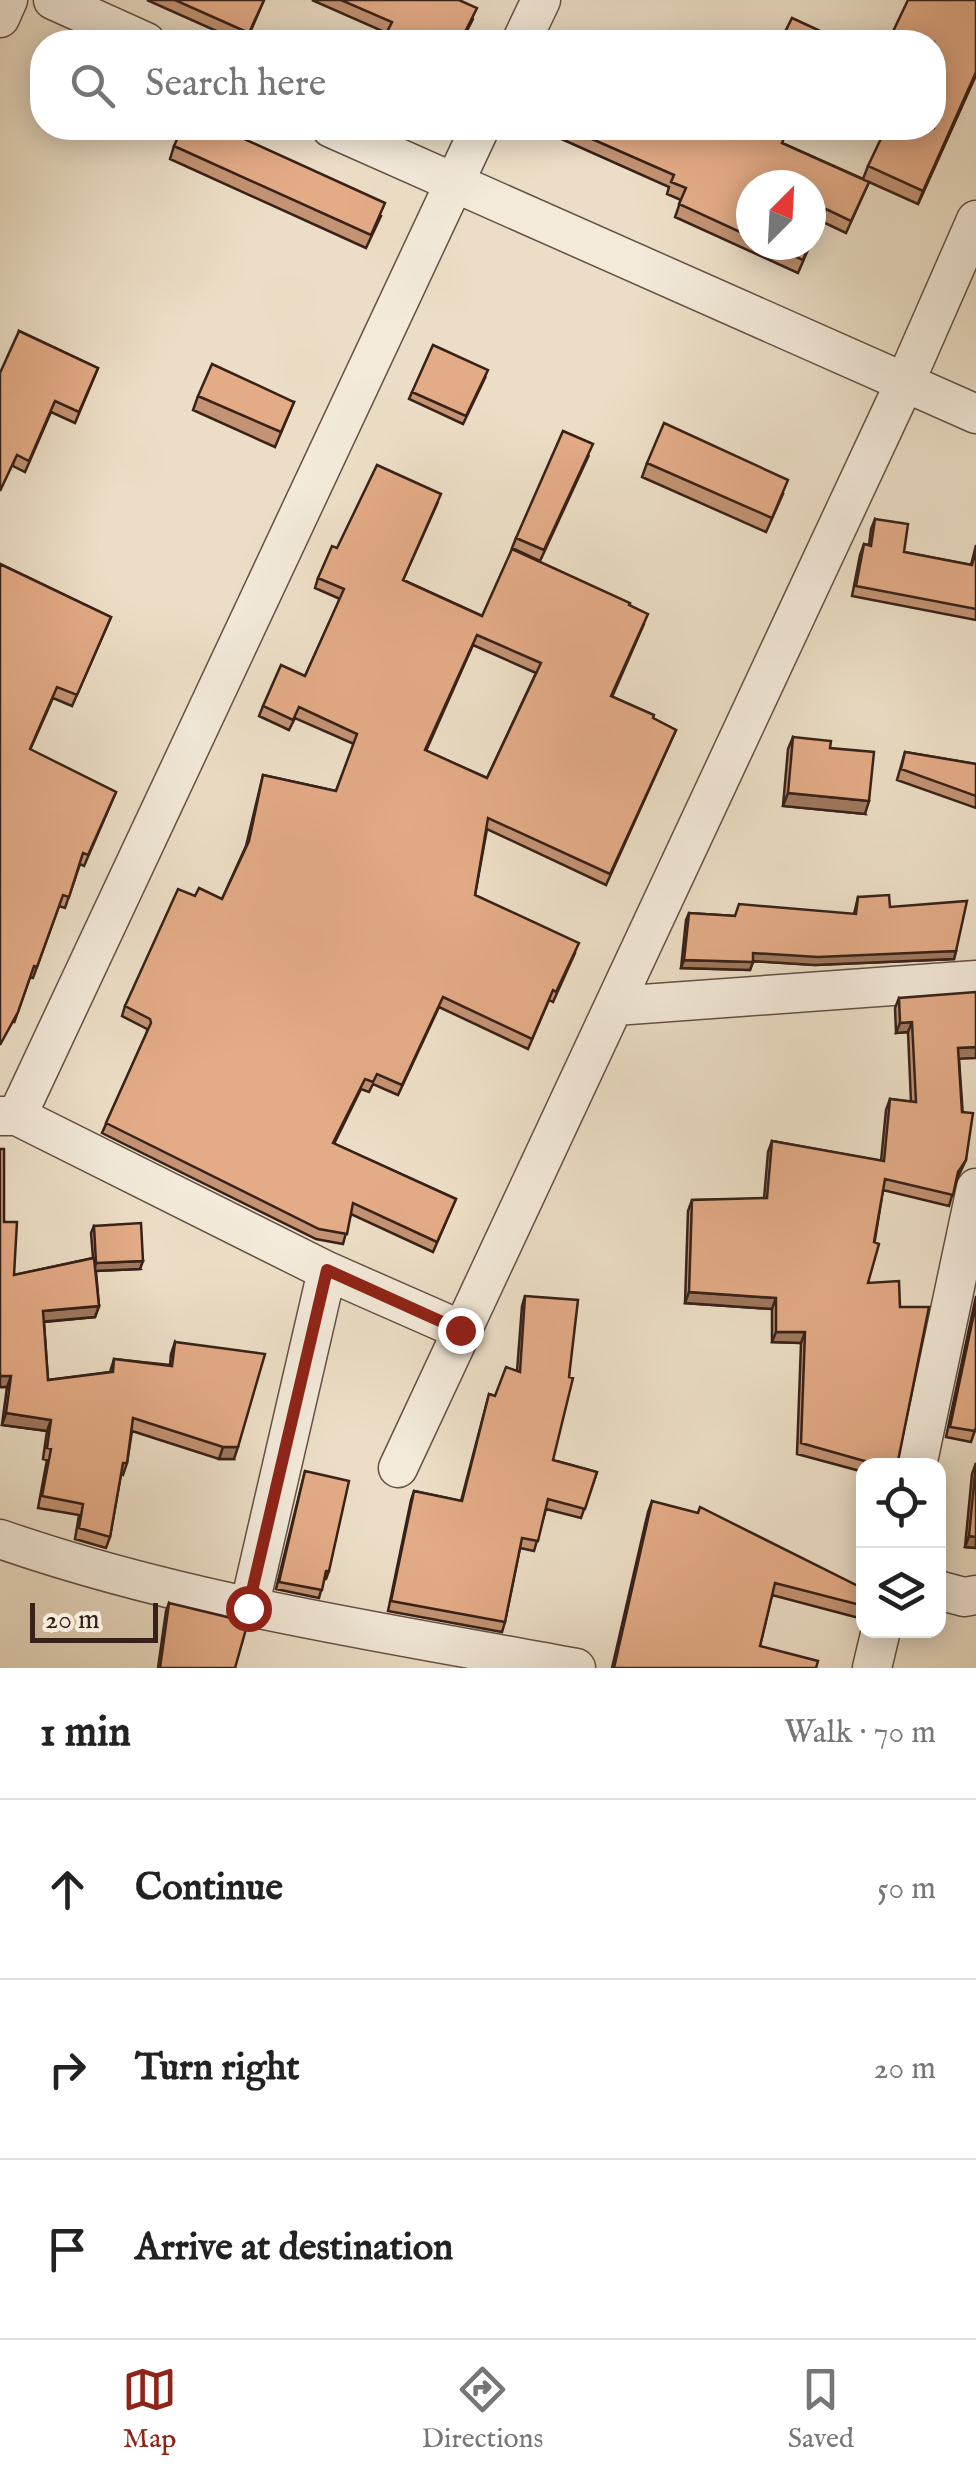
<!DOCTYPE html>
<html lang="en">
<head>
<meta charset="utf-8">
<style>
  body { margin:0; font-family:"IM FELL English",serif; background:#f2f2f2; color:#222 }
  .controls { position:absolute; right:30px; bottom:30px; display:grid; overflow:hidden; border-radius:20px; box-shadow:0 5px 25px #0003 }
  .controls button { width:90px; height:90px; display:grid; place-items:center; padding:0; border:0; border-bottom:2px solid #e0e0e0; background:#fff; color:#222; font:50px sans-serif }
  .compass { position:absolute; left:736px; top:170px; width:90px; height:90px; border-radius:50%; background:#fff; box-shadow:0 5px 25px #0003; rotate:24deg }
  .scale { position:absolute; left:30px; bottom:25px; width:128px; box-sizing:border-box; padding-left:10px; border:5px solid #382118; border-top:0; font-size:28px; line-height:35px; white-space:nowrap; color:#382118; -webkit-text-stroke:8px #f3eada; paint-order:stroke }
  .stop { position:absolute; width:30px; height:30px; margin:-22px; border:8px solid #8f2418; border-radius:50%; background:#fff }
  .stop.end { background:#8f2418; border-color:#fff; box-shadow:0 2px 10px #0008 }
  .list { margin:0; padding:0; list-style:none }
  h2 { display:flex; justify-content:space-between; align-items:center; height:130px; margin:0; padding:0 40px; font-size:42px }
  h2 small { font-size:32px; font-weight:400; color:#767676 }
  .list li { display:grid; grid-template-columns:65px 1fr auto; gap:30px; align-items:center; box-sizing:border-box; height:180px; padding:0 40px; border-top:2px solid #e0e0e0 }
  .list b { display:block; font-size:38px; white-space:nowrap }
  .list em { font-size:32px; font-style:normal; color:#767676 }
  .icon { flex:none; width:55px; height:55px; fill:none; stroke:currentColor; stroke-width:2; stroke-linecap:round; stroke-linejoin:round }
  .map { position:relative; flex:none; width:976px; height:1668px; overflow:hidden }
  .search { position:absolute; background:#fff; box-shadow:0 5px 25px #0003; left:30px; right:30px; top:30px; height:110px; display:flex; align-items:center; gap:25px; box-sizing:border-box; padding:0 35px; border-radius:40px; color:#767676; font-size:38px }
  .sheet { height:670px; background:#fff }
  nav { display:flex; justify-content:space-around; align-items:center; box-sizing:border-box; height:140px; border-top:2px solid #e0e0e0; background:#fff; font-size:28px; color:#767676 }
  nav a { display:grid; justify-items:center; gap:5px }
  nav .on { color:#8f2418 }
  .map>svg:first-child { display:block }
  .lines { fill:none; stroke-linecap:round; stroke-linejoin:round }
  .street-casing { stroke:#655044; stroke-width:41 }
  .street { stroke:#f3eada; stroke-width:38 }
  .wall { fill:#c39373; stroke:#382118; stroke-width:2.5; fill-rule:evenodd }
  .shaded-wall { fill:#9f785e; stroke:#382118; stroke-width:2.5 }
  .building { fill:#e3ab86; stroke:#382118; stroke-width:2.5; fill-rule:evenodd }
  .route { stroke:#8f2418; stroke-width:12 }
</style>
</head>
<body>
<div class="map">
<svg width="976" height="1668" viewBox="0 0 976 1668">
  <rect width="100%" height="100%" fill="#ecdec6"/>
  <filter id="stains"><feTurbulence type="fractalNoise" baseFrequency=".002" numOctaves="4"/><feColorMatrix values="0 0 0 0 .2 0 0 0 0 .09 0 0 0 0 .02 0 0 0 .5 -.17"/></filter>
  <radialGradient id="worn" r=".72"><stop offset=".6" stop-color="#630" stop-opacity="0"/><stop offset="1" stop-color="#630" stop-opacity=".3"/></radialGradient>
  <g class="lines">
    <defs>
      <path id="street" d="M53,0l93,42
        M0,18l8,-18
        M521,42l20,-42
        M331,128l645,286
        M615,1006l361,-26
        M0,1116h17l463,-988
        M17,1116l310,155 134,59
        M917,1466l59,-278
        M398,1468l507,-1086 71,-162
        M0,1539c187,65 383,93 576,129
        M938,1590l26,7 12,-2
        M249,1608l78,-337
        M872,1668l9,-38"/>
    </defs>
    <use href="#street" class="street-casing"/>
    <use href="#street" class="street"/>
  </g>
  <path class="wall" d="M147,0h117l-18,42h-5z
    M312,0h147l14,19 -12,23h-79l5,-9z
    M976,75l-58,129 -49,-22 -23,51 -25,-12 -10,23v-59h-60v60h59l-12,28 -123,-56 6,-17 -14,-6 2,-7 -112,-50 3,-9h111l17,7 94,8 81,36 5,-13z
    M174,146l207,70 -15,32 -196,-89z
    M19,331l79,37 -23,55 -24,-11 -26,60 -12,-6z
    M485,378l-22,46 -54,-25 3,-7z
    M198,396l96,6 -19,45 -82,-37z
    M589,455l-49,106 -28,-13 4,-10z
    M647,463l136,31 -17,38 -124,-55z
    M437,504l-34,76 79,36 147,-11 15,19 -32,73 64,33 -70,155 -119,-56 -12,66 100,58 -22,49 -4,-2 -21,49 -89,-42 -41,88 -25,-11 -4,8 -8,-3 -27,55 122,55 -23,53 -82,-38 -8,30 -27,-5 -214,-106 45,-101v-3l-25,-13 3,-10 70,-110 27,3 24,-53 17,-71 73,16 18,-47 -59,-26 -6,12 -30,-14 4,-10 42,-30 35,-77 -25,-11 3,-10 19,-30zM473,645l63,28 -49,105 -61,-27z
    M875,519l29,33 67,13 5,-20v75l-124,-24 8,-41 4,-11 5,1 2,-16z
    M0,564l111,53 -39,89 -19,-8 -23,52 86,42 -32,74 -4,-2 -15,44 -6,-2 -26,72 -3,-1 -16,46z
    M793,737l72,77 -82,-8 5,-57z
    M905,752l71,12v44l-79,-28z
    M858,897l32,10 66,44 -2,8 -139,6 -62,-4 -3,9 -69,-2 5,-48 3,-7 46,3 119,-2z
    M899,998l60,61 7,101 -9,19 -8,27 -66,-16 -15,93 29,183h-33v6l-67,-18 4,-111 -29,-1v-33l-87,-6 3,-92 4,-11 72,-1 4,-47 4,-11 109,20 5,-51 4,-11 21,3 -3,-70 -12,1 -1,-25z
    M0,1149l4,73 10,53 79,-17 -2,-25 3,-7 46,43 -44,2 3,35 -4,11 -51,5 4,58 62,-8 4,-13 56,6 1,-11 4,-12 59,117h-15l-87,-28 -5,32 -4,12 -2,-1 -11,63 -4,11 -31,-9 4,-24 -41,-7 9,-48 -4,-1 4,-28 -45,-6 5,-38h-7z
    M525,1296l28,164 44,12 -16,46 -35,-9 -12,42 -14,-3 -15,74 -3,10 -114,-21 23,-111 3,-9 47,10 28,-107 6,2 22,-25 5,-65z
    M976,1296v131l-5,15 -25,-5z
    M976,1463v85l-11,-1 7,-73z
    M305,1471l24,100 -3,8h-2l-5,19 -43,-9z
    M652,1501l212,106 -5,11 -87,-23 -12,51 56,22h-204l36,-156z
    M169,1603l66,65h-77l8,-57z"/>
  <path class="shaded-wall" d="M976,72v3l-58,129 5,-13z
    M788,793l81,8 -4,13 -82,-8z
    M956,951l-2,8 -139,6 -65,-4 3,-8z
    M684,960l69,2 -3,8 -69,-2z
    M912,1022l-4,10 -12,1 4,-10z
    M976,1047v11l-22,1 4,-11z
    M143,1261l-3,8 -46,2 2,-8z
    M689,1292l87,6 -4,11 -87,-6z
    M99,1306l-4,11 -56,5 4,-11z
    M776,1332h29l-4,11 -29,-1z
    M0,1376h11l-4,11h-7z
    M6,1413l45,7 -4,11 -45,-6z
    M223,1447h15l-4,12h-15z
    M969,1536l7,1v11l-11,-1z"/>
  <path class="building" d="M175,0h89l-15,33z
    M341,0h118l18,8 -17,34h-78l10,-20z
    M908,0h68v72l-53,119 -55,-25 18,-38h48v-86h-46z
    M792,18l35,16 -4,8h-43z
    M182,128h38l165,75 -14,32 -197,-89z
    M567,128h104l17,7 4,-7h69l23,10 -2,5 87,39 -18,39 -25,-12 -15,33v-57h-60v52l-72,-33 7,-16 -15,-6 3,-7z
    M769,245h40l-6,15z
    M19,331l79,37 -19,44 -24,-11 -26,60 -12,-6 -17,36v-118z
    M433,345l55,25 -22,46 -54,-24z
    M212,364l82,38 -13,30 -83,-36z
    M664,423l124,57 -16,38 -125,-55z
    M563,431l30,13 -49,106 -28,-12z
    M377,465l64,29 -38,86 79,36 30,-67 118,54 -1,2 19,9 -37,82 43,19 -1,3 23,12 -66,144 -122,-56 -13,77 104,48 -23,49 -3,-2 -21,49 -89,-42 -41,88 -25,-11 -4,8 -8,-3 -32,64 123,56 -19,43 -84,-39 -6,31 -28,-5 -213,-106 45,-100 -1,-4 -25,-13 53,-117 17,7 4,-8 23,11 27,-58 14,-66 73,16 21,-57 -58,-27 -6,13 -30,-14 18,-41 24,11 39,-87 -26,-11 14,-32 5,2zM477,635l64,28 -54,115 -62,-28z
    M875,519l33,5 -4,28 68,13 4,-16v60l-120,-23 8,-42 7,2z
    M0,564l111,53 -34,78 -20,-8 -27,62 86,43 -28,63 -5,-2 -14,44 -6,-2 -26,72 -3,-1 -16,46 -18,33z
    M793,737l38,4 -1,7 44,4 -5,49 -81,-8z
    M905,752l71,12v32l-75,-27z
    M889,895l1,12 77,-6 -11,50 -138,6 -65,-4v9l-69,-2 5,-47 46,3 4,-12 117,10 2,-17z
    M976,992v55l-18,1 4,64 11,1 -7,47 -8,12 -5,23 -68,-16 -11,63 5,2 -11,39 31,-2 1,26h29l-32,159h-15l-81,-23 4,-111h-29v-34l-87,-6 3,-92 75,-2 5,-57 112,20 6,-62 26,3 -4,-80 -12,1 -1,-25z
    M0,1149h4v73h13l-3,53 80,-17 5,48 -56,5 5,69 65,-8 1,-13 58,7 3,-24 90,12 -27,93h-15l-90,-29 -6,45h-4l-13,74 -31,-9 4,-24 -41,-8 9,-47 -4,-1 4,-28 -45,-7 5,-37h-11z
    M141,1223l2,38 -47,2 -2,-37z
    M525,1296l53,4 -9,77 4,1 -20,82 44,12 -12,37 -37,-10 -10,42 -16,-3 -17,84 -114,-21 23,-110 48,10 27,-107 6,2 11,-29 14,5z
    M976,1304v123l-1,4 -25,-4z
    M976,1463v74l-7,-1z
    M305,1471l44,10 -20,90h-3l-4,19 -43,-8z
    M652,1501l46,12 2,-6 164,82v17l-89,-23 -15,63 58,15 -2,7h-202z
    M169,1603l79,19 -13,46h-75z"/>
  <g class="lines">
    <path class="route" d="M248,1608l79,-338 133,60"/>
  </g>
  <rect width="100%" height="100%" filter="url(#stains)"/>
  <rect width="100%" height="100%" fill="url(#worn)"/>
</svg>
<div class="controls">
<button><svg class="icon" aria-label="locate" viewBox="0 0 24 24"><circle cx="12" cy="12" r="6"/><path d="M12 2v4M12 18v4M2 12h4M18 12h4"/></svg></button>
<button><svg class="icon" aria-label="layers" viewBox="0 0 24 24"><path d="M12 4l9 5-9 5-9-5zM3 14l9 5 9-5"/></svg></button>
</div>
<svg class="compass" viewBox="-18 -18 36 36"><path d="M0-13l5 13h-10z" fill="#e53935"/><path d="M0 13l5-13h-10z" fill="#767676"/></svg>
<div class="scale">20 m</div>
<div class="stop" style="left:248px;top:1608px"></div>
<div class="stop end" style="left:460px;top:1330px"></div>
<div class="search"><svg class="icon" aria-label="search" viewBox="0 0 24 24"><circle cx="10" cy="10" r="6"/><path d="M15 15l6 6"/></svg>Search here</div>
</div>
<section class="sheet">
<h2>1 min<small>Walk · 70 m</small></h2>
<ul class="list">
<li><svg class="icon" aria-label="ahead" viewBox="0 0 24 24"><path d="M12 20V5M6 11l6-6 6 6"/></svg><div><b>Continue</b></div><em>50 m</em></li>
<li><svg class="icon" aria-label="right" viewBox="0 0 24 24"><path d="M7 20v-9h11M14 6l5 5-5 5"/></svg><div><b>Turn right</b></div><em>20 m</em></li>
<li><svg class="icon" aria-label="arrive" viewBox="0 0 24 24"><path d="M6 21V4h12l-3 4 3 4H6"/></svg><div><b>Arrive at destination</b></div></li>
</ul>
</section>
<nav>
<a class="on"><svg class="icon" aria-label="map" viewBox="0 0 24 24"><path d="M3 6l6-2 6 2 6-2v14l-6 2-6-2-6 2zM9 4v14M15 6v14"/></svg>Map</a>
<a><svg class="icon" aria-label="directions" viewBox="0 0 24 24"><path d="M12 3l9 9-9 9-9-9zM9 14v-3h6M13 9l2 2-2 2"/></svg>Directions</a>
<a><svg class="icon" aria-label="saved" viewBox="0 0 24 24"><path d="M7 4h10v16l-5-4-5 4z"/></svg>Saved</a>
</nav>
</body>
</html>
